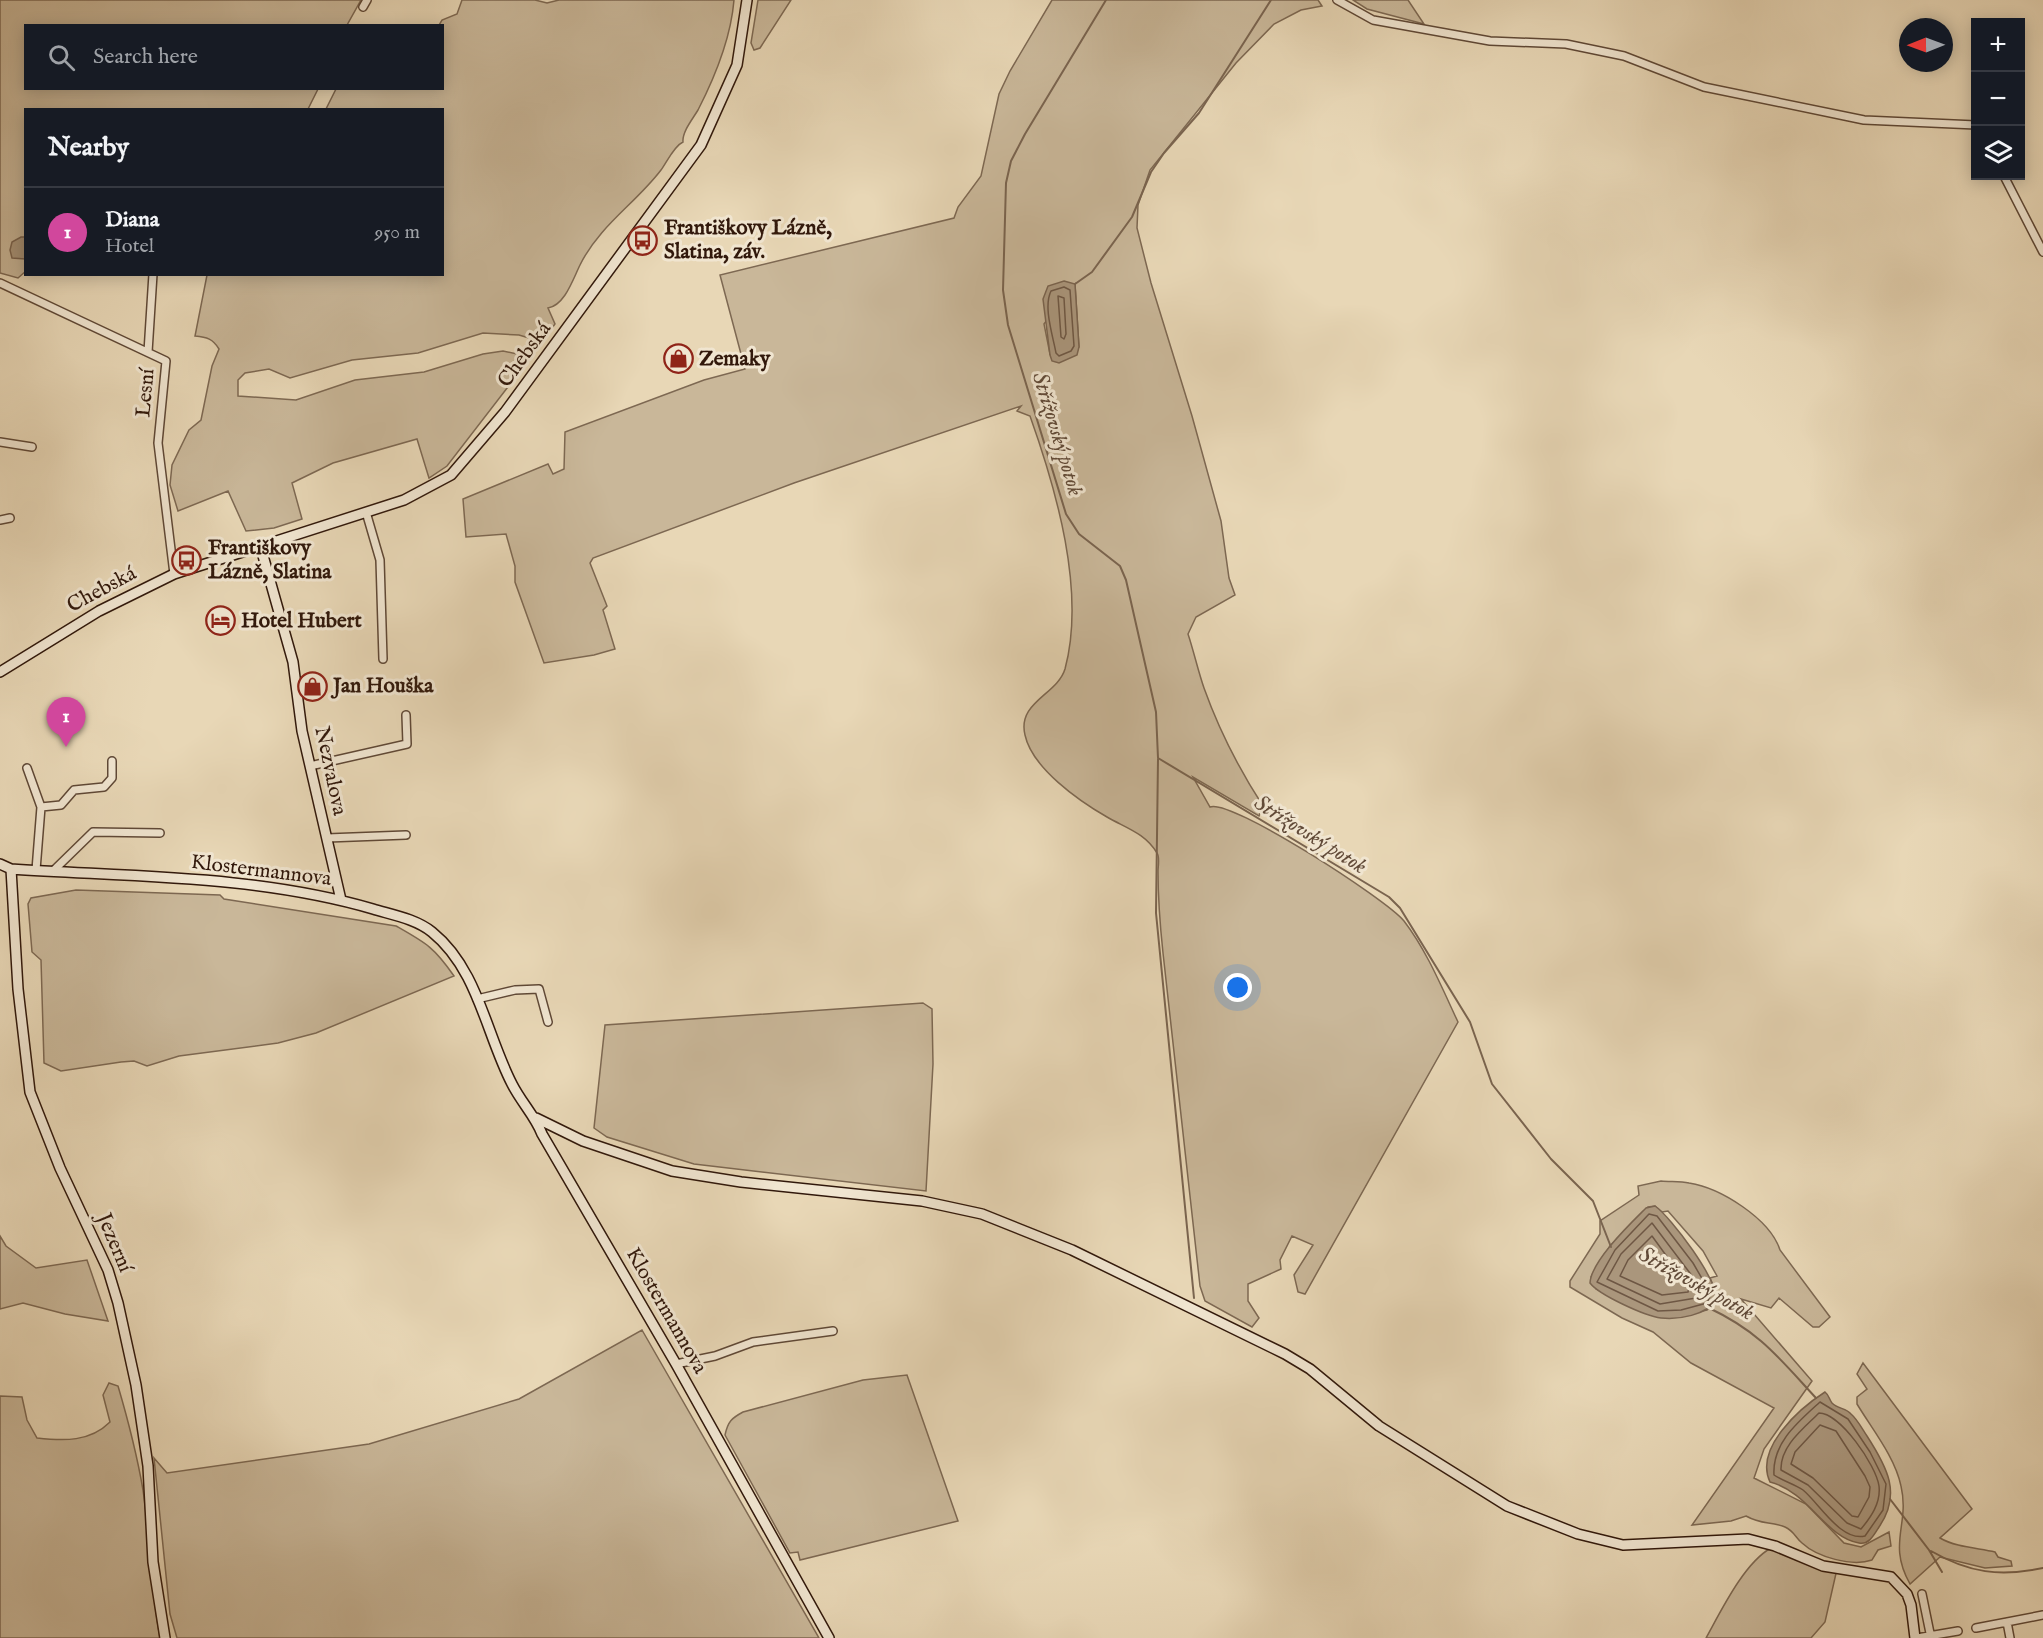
<!DOCTYPE html>
<html lang="en">
<head>
<meta charset="utf-8">
<style>
  body { margin:0; font-family:"IM FELL English",serif; background:#20242c; color:#f1f3f6 }
  .controls { position:absolute; right:18px; top:18px; display:grid; overflow:hidden; border-radius:0px; box-shadow:0 3px 15px #0003 }
  .controls button { width:54px; height:54px; display:grid; place-items:center; padding:0; border:0; border-bottom:2px solid #363941; background:#171b24; color:#f1f3f6; font:30px sans-serif }
  .compass { position:absolute; left:1899px; top:18px; width:54px; height:54px; border-radius:50%; background:#171b24; box-shadow:0 3px 15px #0003; rotate:269deg }
  .you { position:absolute; left:1238px; top:988px; width:21px; height:21px; margin:-15px; border:4px solid #fff; border-radius:50%; background:#1a73e8; box-shadow:0 0 0 9px #1a73e833 }
  .badge { display:grid; place-items:center; width:39px; height:39px; border-radius:50%; background:#db2777; color:#fff; font-size:20px; font-weight:700 }
  .pin { position:absolute; translate:-50% -50px; filter:drop-shadow(0 2px 3px #0008) }
  .pin::after { content:''; position:absolute; top:32px; width:21px; height:18px; background:inherit; clip-path:polygon(0 0,100% 0,50% 100%) }
  .list { margin:0; padding:0; list-style:none }
  h2 { display:flex; justify-content:space-between; align-items:center; height:78px; margin:0; padding:0 24px; font-size:26px }
  h2 small { font-size:20px; font-weight:400; color:#9ea1a6 }
  .list li { display:grid; grid-template-columns:39px 1fr auto; gap:18px; align-items:center; box-sizing:border-box; height:90px; padding:0 24px; border-top:2px solid #363941 }
  .list b { display:block; font-size:22px; white-space:nowrap }
  .list p { margin:0; font-size:20px; white-space:nowrap; color:#9ea1a6 }
  .list em { font-size:20px; font-style:normal; color:#9ea1a6 }
  .icon { flex:none; width:33px; height:33px; fill:none; stroke:currentColor; stroke-width:2; stroke-linecap:round; stroke-linejoin:round }
  .map { position:relative; flex:none; width:2043px; height:1638px; overflow:hidden }
  .search { position:absolute; background:#171b24; box-shadow:0 3px 15px #0003; left:24px; top:24px; width:420px; height:66px; display:flex; align-items:center; gap:15px; box-sizing:border-box; padding:0 21px; border-radius:0px; color:#9ea1a6; font-size:22px }
  .panel { position:absolute; background:#171b24; box-shadow:0 3px 15px #0003; left:24px; top:108px; width:420px; height:168px; border-radius:0px }
  .map>svg:first-child { display:block }
  .green { fill:#c9b799; stroke:#7d6852; stroke-width:1.5; fill-rule:evenodd }
  .water { fill:#aa967c; stroke:#7a644f; stroke-width:1.5 }
  .lines { fill:none; stroke-linecap:round; stroke-linejoin:round }
  .shore { stroke:#6e5744; stroke-width:1.5 }
  .stream { stroke:#7a644f; stroke-width:2 }
  .street-casing { stroke:#5f4836; stroke-width:10 }
  .secondary-casing { stroke:#31180b; stroke-width:12 }
  .street { stroke:#f0e5d0; stroke-width:7 }
  .secondary { stroke:#f0e5d0; stroke-width:9 }
  .labels { text-anchor:middle; dominant-baseline:central; stroke-width:6; stroke-linejoin:round; paint-order:stroke }
  .poi-label { font-size:21px; font-weight:bold; fill:#31180b; stroke:#f0e5d0; text-anchor:start }
  .street-label { font-size:21px; fill:#31180b; stroke:#f0e5d0 }
  .water-label { font-size:22px; font-style:italic; fill:#614a38; stroke:#f0e5d0 }
</style>
</head>
<body>
<div class="map">
<svg width="2043" height="1638" viewBox="0 0 2043 1638">
  <rect width="100%" height="100%" fill="#e8d7b6"/>
  <filter id="stains"><feTurbulence type="fractalNoise" baseFrequency=".00333" numOctaves="4"/><feColorMatrix values="0 0 0 0 .2 0 0 0 0 .09 0 0 0 0 .02 0 0 0 .5 -.17"/></filter>
  <radialGradient id="worn" r=".72"><stop offset=".6" stop-color="#630" stop-opacity="0"/><stop offset="1" stop-color="#630" stop-opacity=".3"/></radialGradient>
  <path class="green" d="M0,0h361l-14,25 -321,1v62l292,1 -10,20 -282,1v161l-8,7 -18,-5z
    M462,0h73l12,3 12,-3h175c-3,37 -19,77 -36,110 -6,10 -16,22 -15,32 -9,4 -16,20 -22,28 -25,33 -62,56 -81,95 -7,14 -15,40 -32,43l7,16 -13,18 -23,-7 -36,-2 -65,20 -66,7 -62,18 -21,-9 -24,4 -7,7v16l58,4 59,-20 69,-8 59,-18 20,-3 28,6 -84,109 -18,12 -12,-39 -84,24 -41,20 10,36 -28,9 -28,3 -18,-40 -50,20 -8,-26 2,-20 17,-35 12,-10 11,-54 7,-17c-6,-10 -12,-12 -24,-13l12,-61 235,-1v-164l-116,-1 10,-20 106,-1v-62l-3,-1 3,-5 15,-6z
    M758,0h33l-31,48 -6,2 -3,-7z
    M1052,0h266l4,6 -21,4 -27,14 -38,39 -86,107 -12,35 -1,23 14,55 41,133 29,105 8,57 6,17 -39,22 -8,17c6,18 10,37 16,54 15,42 35,81 59,118l-4,10 -66,-39 17,30c20,-9 176,92 194,114 23,30 38,67 54,101l-153,272 -7,-2 -4,-17 19,-30 -21,-9 -12,24 1,9 -33,15v17l11,17 -7,9 -47,-26 -5,-15 -37,-333c-3,-28 -5,-55 -5,-82 0,-5 2,-14 -1,-18 -12,-20 -31,-25 -50,-36 -28,-16 -75,-49 -82,-82 -8,-33 32,-40 40,-66 21,-78 -9,-180 -35,-253l-13,-5 4,-5 -227,77 -201,75 -3,5 17,43 -4,4 12,39 -21,6 -50,8 -29,-81v-16l-9,-32 -40,3 -3,-38 85,-35 5,10 11,-5 1,-37 139,-52 41,-11 -25,-94 234,-57 4,-11 23,-31 18,-82 11,-23zM1075,284l4,63 -29,7 -6,-30z
    M1353,0h55l16,24 -57,-15z
    M76,890l144,5 4,4 172,27c30,17 38,21 58,50l-138,57 -38,10 -99,13 -32,10 -13,-5 -13,1 -60,9 -17,-8 -3,-103 -9,-8 -4,-48 3,-6z
    M923,1003l9,6 1,55 -7,127 -232,-27 -87,-27 -13,-9 11,-103z
    M1661,1181c9,1 19,0 28,2 32,5 81,36 91,67l50,67 -11,10h-6l-34,-29 -8,10 -30,-9 71,82 -48,68 -10,29 52,26 38,39 17,4 28,-15 2,14 -13,4 -6,10c-20,7 -55,-3 -70,-17 -7,-6 -8,-12 -17,-16 -15,-6 -23,-2 -39,-11l-15,5 -39,4 82,-117 -83,-45 -38,-31 -31,-14 -52,-31v-6l30,-47v-13l39,-26 -1,-9zM1648,1207l7,-1 7,6 6,-1 35,40 14,25 -7,2 7,16 -1,6 -9,10 -39,8 -23,-5 -49,-24 -5,-12 2,-4 17,-27z
    M0,1236l6,10 30,22 51,-8 21,61 -43,-7 -42,-11 -23,6z
    M642,1330l177,308h-642l-7,-24 -16,-156 13,15 202,-29 150,-45z
    M1863,1363l109,146 -32,29c15,9 37,10 55,14l3,5 13,4 1,5 -27,2 -45,-11 -30,27c-23,-41 0,-59 -9,-98 -6,-29 -29,-57 -44,-82v-7l10,-8 -10,-15z
    M907,1375l51,146 -158,39 -2,-8 -8,1 -65,-118c3,-14 7,-17 18,-23l120,-32z
    M109,1383l9,3c10,34 19,69 25,104 7,49 8,99 17,148h-160v-242l22,1 5,23 10,18c27,3 53,4 73,-16l-7,-27z
    M1771,1548l66,21 -12,53 -14,16h-105c15,-27 38,-75 65,-90z"/>
  <path class="water" d="M21,237h4v22l-13,-1 -2,-8 2,-8z
    M1064,281l11,3 4,63 -2,8 -18,8 -7,-2 -2,-6 -7,-56 5,-13z
    M1655,1206c16,11 64,75 61,94 -9,15 -38,20 -55,18 -16,-2 -62,-23 -71,-35 1,-22 41,-60 56,-75z
    M1825,1392c4,3 4,7 7,11 6,6 14,5 19,11 7,6 11,15 16,22 20,31 35,58 12,91 -5,8 -10,18 -20,16 -33,-5 -50,-51 -89,-61 -16,-34 30,-74 55,-90z"/>
  <g class="lines">
    <path class="shore" d="M1064,287l6,3 4,56 -3,5 -12,5 -3,-3c-3,-17 -13,-46 -5,-62z
      M1058,296l6,2 2,36 -2,5 -3,-2z
      M1649,1214l8,2 36,47 18,31 -4,9 -26,7 -23,1 -61,-29 18,-32z
      M1652,1223l47,62 3,12 -42,7 -53,-25 14,-25z
      M1652,1236l37,51 -1,5 -26,3 -42,-19 8,-16z
      M1820,1402l28,17 22,33 16,32 -3,26 -18,26c-24,6 -46,-33 -62,-46 -9,-6 -20,-9 -29,-15 -2,-32 24,-53 46,-73z
      M1819,1413c21,0 57,52 60,73 2,17 -8,31 -18,43l-14,-6 -39,-38 -27,-15c-1,-24 23,-42 38,-57z
      M1820,1425l16,6 29,45 5,11 -1,10 -11,20 -6,-1 -39,-38 -22,-14 4,-12z"/>
    <path class="stream" d="M1106,0l-81,134 -14,27 -5,22 -3,107 5,35 58,189 13,20 41,32 6,14 30,132 2,46 231,139 11,11 70,114 22,62 59,75 42,42 18,46
      M1075,284l17,-12 40,-55 19,-45 13,-19 35,-40 72,-113
      M1158,759l-2,154 38,385
      M1709,1308c51,24 70,50 107,90
      M1890,1499l39,51 13,22
      M1931,1551c38,22 69,26 112,17"/>
    <defs>
      <path id="street" d="M1337,0l36,20 117,21 76,3 58,12 80,31 160,33 112,5
        M363,7l4,-7
        M2004,176l39,76
        M0,283l166,78 -8,82 16,131
        M148,352l5,-78
        M0,442l32,5
        M366,512l14,48 3,99
        M0,520l10,-2
        M310,766l97,-22 -1,-29
        M27,768l14,39
        M327,838l79,-3
        M36,870l5,-63 20,-2 13,-15 30,-3 8,-9v-17
        M53,871l40,-39 67,1
        M477,999l38,-9 24,-1 9,33
        M676,1364l39,-8 38,-14 80,-11
        M1922,1594l9,44
        M2007,1622l3,16
        M1976,1628l67,-13
        M1917,1638l41,-7"/>
      <path id="secondary" d="M260,545l33,117 9,69 39,169
        M0,672l99,-61 75,-37 230,-74 47,-25 54,-63 196,-267 36,-80 10,-65
        M0,864l11,5c121,8 245,6 362,40 20,6 43,10 59,23 46,37 54,102 80,152 9,18 23,32 30,50l134,230 153,274
        M11,869l7,120 12,103 30,76 48,102 10,33 18,82 12,81 5,96 12,76
        M536,1118l47,23 89,30 69,11 181,19 60,13 90,36 213,104 25,15 69,57 128,80 71,28 45,11 125,-6 27,7 48,20 68,11 16,17 4,11 4,33"/>
    </defs>
    <use href="#street" class="street-casing"/>
    <use href="#secondary" class="secondary-casing"/>
    <use href="#street" class="street"/>
    <use href="#secondary" class="secondary"/>
  </g>
  <defs>
    <symbol id="bus-ring" viewBox="-11 -11 22 22"><circle r="9.5" fill="#f0e5d0" stroke="#8f2418" stroke-width="1.5"/><path d="M-5-6H5V4H4V6H2V4H-2V6H-4V4H-5ZM-3.5-4V0h7V-4ZM-3.5 1.2v1.5H-2V1.2ZM2 1.2v1.5H3.5V1.2Z" fill="#8f2418"/></symbol>
    <symbol id="shop-ring" viewBox="-11 -11 22 22"><circle r="9.5" fill="#f0e5d0" stroke="#8f2418" stroke-width="1.5"/><path d="M-5-2.5h2.3a2.7 3.5 0 0 1 5.4 0H5L5.5 6h-11ZM-1.5-2.5h3a1.5 2.3 0 0 0-3 0Z" fill="#8f2418"/></symbol>
    <symbol id="hotel-ring" viewBox="-11 -11 22 22"><circle r="9.5" fill="#f0e5d0" stroke="#8f2418" stroke-width="1.5"/><path d="M-6-4.5h1.5V1H6V5H4.5V3h-9V5H-6ZM-4 0a1.8 1.8 0 1 1 3.6 0ZM.5 0V-2.5h3Q6-2.5 6 0Z" fill="#8f2418"/></symbol>
  </defs>
  <g fill-rule="evenodd">
    <use href="#bus-ring" x="626" y="224" width="33" height="33"/>
    <use href="#shop-ring" x="662" y="342" width="33" height="33"/>
    <use href="#bus-ring" x="170" y="544" width="33" height="33"/>
    <use href="#hotel-ring" x="204" y="604" width="33" height="33"/>
    <use href="#shop-ring" x="296" y="670" width="33" height="33"/>
  </g>
  <g class="labels">
    <g class="poi-label">
      <text x="664" y="228">Františkovy Lázně,<tspan x="664" dy="24">Slatina, záv.</tspan></text>
      <text x="699" y="359">Zemaky</text>
      <text x="208" y="548">Františkovy<tspan x="208" dy="24">Lázně, Slatina</tspan></text>
      <text x="241" y="621">Hotel Hubert</text>
      <text x="333" y="686">Jan Houška</text>
    </g>
    <g class="street-label">
      <text transform="translate(525 355) rotate(-54)">Chebská</text>
      <text transform="translate(146 393) rotate(-85)">Lesní</text>
      <text transform="translate(102 590) rotate(-28)">Chebská</text>
      <text transform="translate(330 771) rotate(78)">Nezvalova</text>
      <text transform="translate(261 871) rotate(7)">Klostermannova</text>
      <text transform="translate(114 1243) rotate(67)">Jezerní</text>
      <text transform="translate(666 1311) rotate(60)">Klostermannova</text>
    </g>
    <g class="water-label">
      <text transform="translate(1057 434) rotate(73)">Střížovský potok</text>
      <text transform="translate(1310 835) rotate(32)">Střížovský potok</text>
      <text transform="translate(1696 1284) rotate(29)">Střížovský potok</text>
    </g>
  </g>
  <rect width="100%" height="100%" filter="url(#stains)"/>
  <rect width="100%" height="100%" fill="url(#worn)"/>
</svg>
<div class="controls">
<button>+</button>
<button>−</button>
<button><svg class="icon" aria-label="layers" viewBox="0 0 24 24"><path d="M12 4l9 5-9 5-9-5zM3 14l9 5 9-5"/></svg></button>
</div>
<svg class="compass" viewBox="-18 -18 36 36"><path d="M0-13l5 13h-10z" fill="#e53935"/><path d="M0 13l5-13h-10z" fill="#9ea1a6"/></svg>
<div class="you"></div>
<div class="pin badge" style="left:66px;top:747px;background:#d1479c">1</div>
<div class="search"><svg class="icon" aria-label="search" viewBox="0 0 24 24"><circle cx="10" cy="10" r="6"/><path d="M15 15l6 6"/></svg>Search here</div>
<section class="panel">
<h2>Nearby<small></small></h2>
<ul class="list">
<li><span class="badge" style="background:#d1479c">1</span><div><b>Diana</b><p>Hotel</p></div><em>950 m</em></li>
</ul>
</section>
</div>
</body>
</html>
